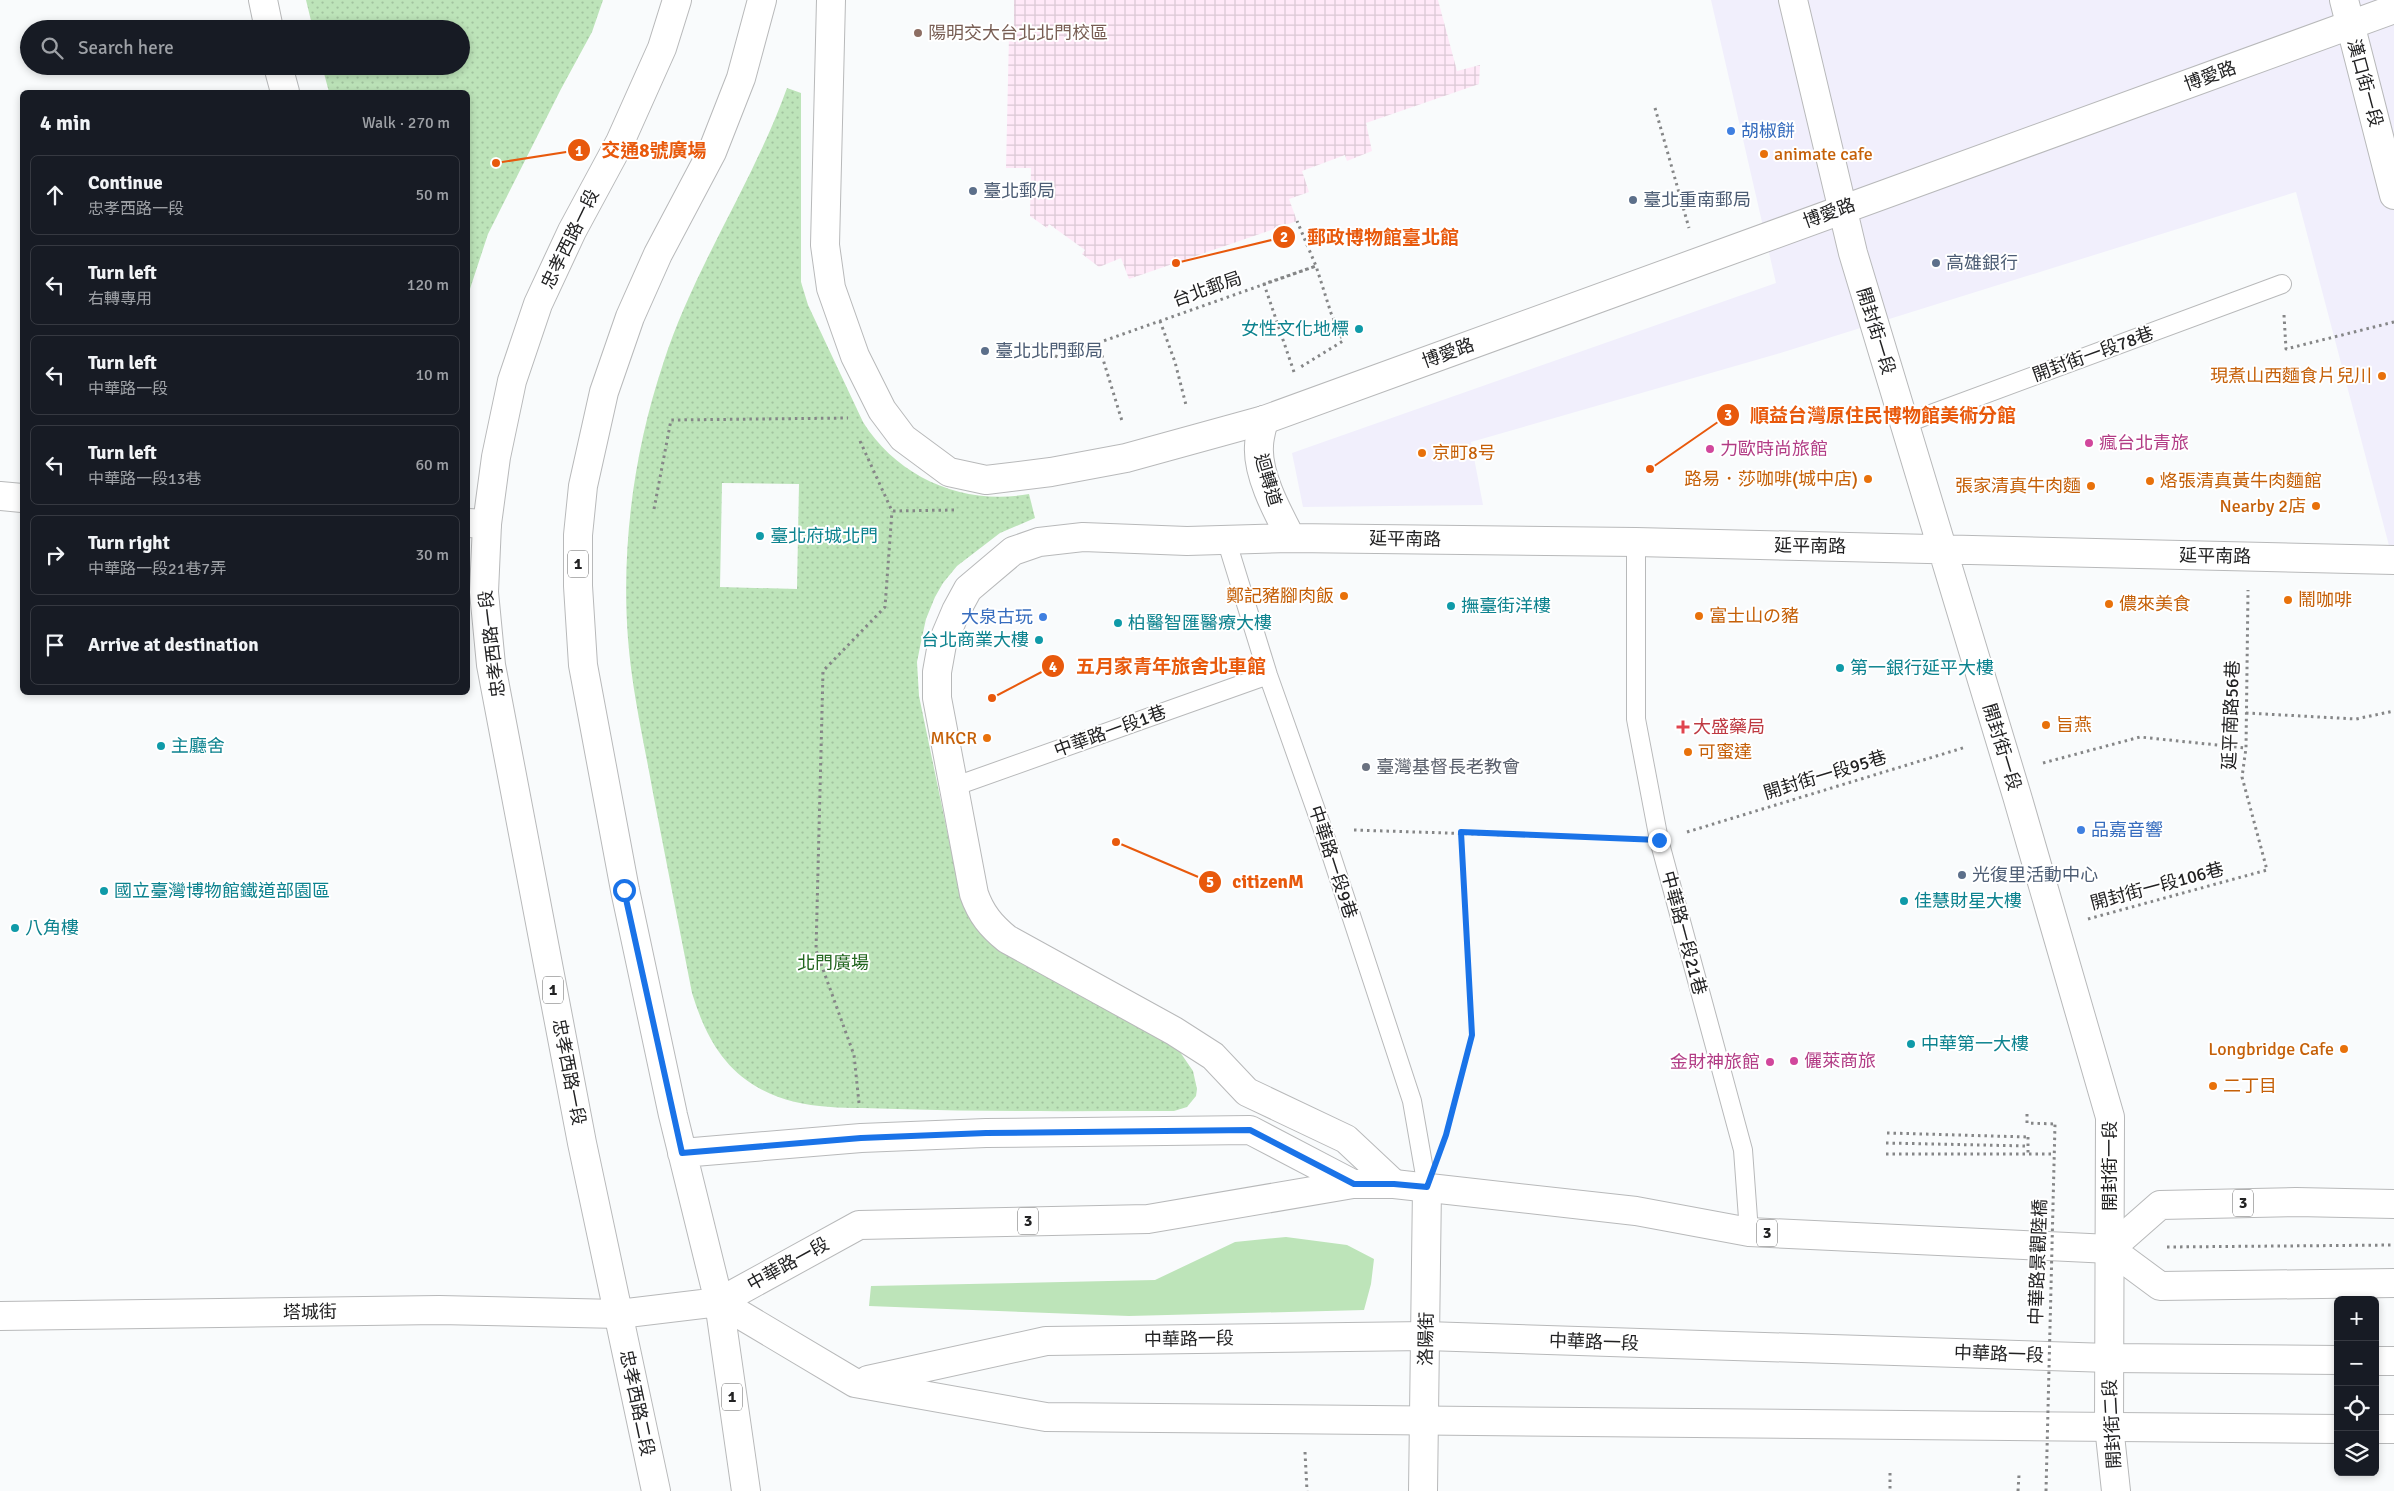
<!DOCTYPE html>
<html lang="en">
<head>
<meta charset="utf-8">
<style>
  body { margin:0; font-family:Signika,"Noto Sans TC","Noto Sans JP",sans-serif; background:#20242c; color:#f1f3f6 }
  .controls { position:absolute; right:15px; bottom:15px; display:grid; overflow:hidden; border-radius:8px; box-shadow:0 2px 8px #0003 }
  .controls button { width:45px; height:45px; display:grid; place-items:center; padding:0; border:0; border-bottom:1px solid #363941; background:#171b24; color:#f1f3f6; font:25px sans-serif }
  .stop { position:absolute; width:15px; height:15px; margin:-11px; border:4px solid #1a73e8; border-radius:50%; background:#fff }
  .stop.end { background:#1a73e8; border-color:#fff; box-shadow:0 1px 5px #0008 }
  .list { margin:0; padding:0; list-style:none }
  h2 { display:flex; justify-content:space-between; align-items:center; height:65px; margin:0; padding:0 20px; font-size:21px }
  h2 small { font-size:16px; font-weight:400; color:#9ea1a6 }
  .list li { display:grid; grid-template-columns:32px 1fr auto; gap:15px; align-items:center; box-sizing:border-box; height:80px; margin:0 10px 10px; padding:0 10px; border:1px solid #363941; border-radius:8px }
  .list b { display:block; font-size:19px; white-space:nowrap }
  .list p { margin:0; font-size:16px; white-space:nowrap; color:#9ea1a6 }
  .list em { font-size:16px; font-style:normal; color:#9ea1a6 }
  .icon { flex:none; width:28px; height:28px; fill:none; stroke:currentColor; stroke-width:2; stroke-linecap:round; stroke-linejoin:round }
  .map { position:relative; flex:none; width:2394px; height:1491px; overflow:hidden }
  .search { position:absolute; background:#171b24; box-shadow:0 2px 8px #0003; left:20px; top:20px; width:450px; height:55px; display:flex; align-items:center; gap:12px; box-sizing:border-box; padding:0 18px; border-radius:28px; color:#9ea1a6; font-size:19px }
  .panel { position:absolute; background:#171b24; box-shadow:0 2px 8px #0003; left:20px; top:90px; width:450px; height:605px; border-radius:8px }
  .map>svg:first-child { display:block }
  .commercial { fill:#f1effc }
  .industrial { fill:url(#industrial-grid) }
  .grass { fill:#bde4b9 }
  .park { fill:url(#park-dots); fill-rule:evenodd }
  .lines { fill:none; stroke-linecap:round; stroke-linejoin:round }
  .lane-casing { stroke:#b8b9ba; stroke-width:20 }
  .street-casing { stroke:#b8b9ba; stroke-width:30 }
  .secondary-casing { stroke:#b8b9ba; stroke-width:30 }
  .primary-casing { stroke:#b8b9ba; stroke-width:30 }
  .path { stroke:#858687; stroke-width:3; stroke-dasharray:2.5 4; stroke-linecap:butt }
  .lane { stroke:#fff; stroke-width:18 }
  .street { stroke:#fff; stroke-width:28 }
  .secondary { stroke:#fff; stroke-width:28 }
  .primary { stroke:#fff; stroke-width:28 }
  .path-bridge { stroke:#858687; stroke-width:3; stroke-dasharray:2.5 4; stroke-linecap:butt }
  .route { stroke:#1a73e8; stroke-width:6 }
  .education-dot { fill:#8d6e63; stroke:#fff; stroke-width:2 }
  .shop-dot { fill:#3f7fe0; stroke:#fff; stroke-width:2 }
  .food-dot { fill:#e8710a; stroke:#fff; stroke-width:2 }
  .service-dot { fill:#5c6f8a; stroke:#fff; stroke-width:2 }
  .culture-dot { fill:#0f9aa8; stroke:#fff; stroke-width:2 }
  .hotel-dot { fill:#d1479c; stroke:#fff; stroke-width:2 }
  .health-dot { fill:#e0444e; stroke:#fff; stroke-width:2 }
  .worship-dot { fill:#6b7280; stroke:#fff; stroke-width:2 }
  .labels { text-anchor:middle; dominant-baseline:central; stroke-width:4; stroke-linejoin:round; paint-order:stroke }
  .shield { fill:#fff; stroke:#646465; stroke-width:1 }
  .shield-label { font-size:16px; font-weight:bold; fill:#222223 }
  .education-label { font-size:18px; fill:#785e54; stroke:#fff; text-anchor:start }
  .street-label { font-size:18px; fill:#222223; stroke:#fff }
  .shop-label { font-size:18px; fill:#366cbe; stroke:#fff; text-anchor:start }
  .food-label { font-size:18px; fill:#c56008; stroke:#fff; text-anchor:start }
  .service-label { font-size:18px; fill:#4e5e75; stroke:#fff; text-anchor:start }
  .culture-label { font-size:18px; fill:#0d838f; stroke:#fff; text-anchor:start }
  .hotel-label { font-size:18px; fill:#b23c85; stroke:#fff; text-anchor:start }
  .health-label { font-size:18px; fill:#be3a42; stroke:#fff; text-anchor:start }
  .worship-label { font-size:18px; fill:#5b616d; stroke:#fff; text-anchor:start }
  .park-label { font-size:18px; fill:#22661f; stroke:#fff }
  .leader { fill:none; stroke:#e8590c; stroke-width:2 }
  .callout-dot { fill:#e8590c; stroke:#fff; stroke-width:2 }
  .mark-label { font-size:15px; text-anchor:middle; font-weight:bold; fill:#fff }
  .callout-label { font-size:19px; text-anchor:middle; font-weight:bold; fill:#e8590c; stroke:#fff; stroke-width:4; stroke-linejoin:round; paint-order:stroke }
</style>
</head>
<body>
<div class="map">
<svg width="2394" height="1491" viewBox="0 0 2394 1491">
  <defs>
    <pattern id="industrial-grid" width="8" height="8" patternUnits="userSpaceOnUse" patternTransform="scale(1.25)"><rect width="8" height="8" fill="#ffe9f8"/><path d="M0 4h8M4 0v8" fill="none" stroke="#dac8d4"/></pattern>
    <pattern id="park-dots" width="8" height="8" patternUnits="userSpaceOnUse" patternTransform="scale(1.25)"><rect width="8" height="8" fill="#bde4b9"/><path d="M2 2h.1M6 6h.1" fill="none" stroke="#a2c39f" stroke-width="1.8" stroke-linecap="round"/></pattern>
  </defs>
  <rect width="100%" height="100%" fill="#f9fbfc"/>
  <path class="commercial" d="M1711,0h683v557h-2l-96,-365 -519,162 -306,88 12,63 -180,2 -11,-54 484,-170z"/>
  <path class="industrial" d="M1014,0h424l19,71 23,-6 -1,19 -113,39 6,28 -25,10 -2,-6 -43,16 7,21 -20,7 8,22 -168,58 -8,-21 -22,9 -17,-13 3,-4 -36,-26 -2,4 -17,-12 1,-48h-25l3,-133h5z"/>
  <path class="grass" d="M1286,1237l61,8 27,14 -3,25 -7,26 -235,6 -260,-10 2,-20 284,-6 80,-38z"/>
  <path class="park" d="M306,0h297l-11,32 -31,57 -73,145 -20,61v-203h-139l-7,-26h139v-37h-148z
    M787,88l14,5v189l7,23 55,117c35,56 101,84 166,72l6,24 -35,15 -43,33 -14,17 -8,14 -9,22 -5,23 -4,20 2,34 36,173 9,33 46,53 61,36 90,47 19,14 13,19 4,18 -1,7 -9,11 -13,4c-93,0 -185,1 -277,-2 -47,-2 -98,3 -140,-22 -36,-21 -53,-55 -65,-94 -13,-66 -26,-133 -39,-200 -9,-51 -21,-102 -25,-154 -7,-92 6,-188 35,-275 31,-97 90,-181 124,-276zM722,483l77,1 -2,105 -77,-2z"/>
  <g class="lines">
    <defs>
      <path id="lane" d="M1904,424l378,-140
        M1226,539l42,136 55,155 89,271 15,86
        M1636,542v177l23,121 84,310 6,82
        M953,787l315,-112"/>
      <path id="street" d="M263,0l6,29
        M1793,0l60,253 164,543 93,321 -1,309 7,65
        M2344,0l50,195
        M278,66l7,26
        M1264,420c-2,8 -5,18 -5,26 -2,29 19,67 32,92
        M1394,1184l-48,-45 -99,-47 -34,-36 -39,-25 -167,-92c-16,-13 -26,-25 -33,-45l-37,-196v-26l5,-28 14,-33 12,-22 45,-38 26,-9 44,-5 104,4 104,-3 345,4 758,18
        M1423,1491l4,-304"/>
      <path id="secondary" d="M1264,420l1130,-411
        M0,496l22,2
        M468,523l19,1
        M0,1316l439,-6 180,4"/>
      <path id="primary" d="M831,0l-6,245 6,43 24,68 27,54 21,28 46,34 37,8 65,-8 75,-14 138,-38
        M682,1153l179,-15 125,-5 264,-3 103,54
        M2110,1249l50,-44 136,-3 98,2
        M719,1302l136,81 191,34 1292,12
        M619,1314l100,-12 140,-77 289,-6 205,-35h41l242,27 113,21 361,17 50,37 234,-3
        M2375,1361h19
        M868,1380l178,-39 380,-5 683,22 229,2
        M2375,1429h19
        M656,1491l-74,-348 -91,-478 -7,-73 3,-68 9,-67 16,-76 26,-77 34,-73 48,-89 42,-94 15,-48
        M746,1491l-27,-189 -46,-187 -48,-225 -42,-225 -5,-79v-51l5,-49 21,-94 26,-75 28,-63 54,-102 29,-74 21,-78"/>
    </defs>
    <use href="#lane" class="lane-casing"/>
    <use href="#street" class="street-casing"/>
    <use href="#secondary" class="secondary-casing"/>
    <use href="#primary" class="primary-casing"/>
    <path class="path" d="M1655,108l34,120
      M2284,315l2,34 108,-27
      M1160,321l15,41 11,43
      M1098,343l24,78h2
      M1031,346l27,11 258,-91 15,47 12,28 -44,27
      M1294,372l-30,-88 52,-18 -19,-45
      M860,441l32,70 62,-1
      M654,509l17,-89 177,-2
      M2246,713l110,6 38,-8
      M2043,763l97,-26 106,11
      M1354,830l276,9
      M1687,832l279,-85
      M2088,919l179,-49 -25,-93 4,-29 2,-158
      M859,1103l-5,-48 -38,-105 7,-279 62,-64 7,-96
      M2027,1114v9l28,1
      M1448,1128l24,-93 -11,-203
      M1887,1133l141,4
      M1886,1143l142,3
      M1886,1154h169
      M2167,1247l227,-2
      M1305,1452l2,39
      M1890,1473v18
      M2018,1491l1,-16"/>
    <use href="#lane" class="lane"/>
    <use href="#street" class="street"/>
    <use href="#secondary" class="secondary"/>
    <use href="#primary" class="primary"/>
    <path class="path-bridge" d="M2028,1137v17
      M2046,1491l9,-367"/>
  </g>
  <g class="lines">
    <path class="route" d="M624,890l58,263 179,-15 125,-5 264,-3 104,54h40l33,3 19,-52 26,-100 -11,-203 198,8"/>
  </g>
  <circle class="education-dot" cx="918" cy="33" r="5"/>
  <g class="shop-dot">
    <circle cx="1731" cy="131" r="5"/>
    <circle cx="1043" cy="617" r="5"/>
    <circle cx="2081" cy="830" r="5"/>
  </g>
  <g class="food-dot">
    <circle cx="1764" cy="154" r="5"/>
    <circle cx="2382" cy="376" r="5"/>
    <circle cx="1422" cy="453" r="5"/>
    <circle cx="1868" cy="479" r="5"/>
    <circle cx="2150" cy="481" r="5"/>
    <circle cx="2091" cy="486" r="5"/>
    <circle cx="2316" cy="506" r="5"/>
    <circle cx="1344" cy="596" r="5"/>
    <circle cx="2288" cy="600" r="5"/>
    <circle cx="2109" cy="604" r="5"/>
    <circle cx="1699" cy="616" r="5"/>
    <circle cx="2046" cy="725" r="5"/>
    <circle cx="987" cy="738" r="5"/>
    <circle cx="1688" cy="752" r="5"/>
    <circle cx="2344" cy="1049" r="5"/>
    <circle cx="2213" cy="1086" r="5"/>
  </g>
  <g class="service-dot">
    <circle cx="973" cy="191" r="5"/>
    <circle cx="1633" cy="200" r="5"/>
    <circle cx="1936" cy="263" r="5"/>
    <circle cx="985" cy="351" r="5"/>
    <circle cx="1962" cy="875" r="5"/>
  </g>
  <g class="culture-dot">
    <circle cx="1359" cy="329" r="5"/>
    <circle cx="760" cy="536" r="5"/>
    <circle cx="1451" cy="606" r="5"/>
    <circle cx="1118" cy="623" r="5"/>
    <circle cx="1039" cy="640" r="5"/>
    <circle cx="1840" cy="668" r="5"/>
    <circle cx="161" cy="746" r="5"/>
    <circle cx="104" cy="891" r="5"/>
    <circle cx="1904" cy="901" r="5"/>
    <circle cx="15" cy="928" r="5"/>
    <circle cx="1911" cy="1044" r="5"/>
  </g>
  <g class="hotel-dot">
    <circle cx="2089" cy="443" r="5"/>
    <circle cx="1710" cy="449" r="5"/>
    <circle cx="1794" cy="1061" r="5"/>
    <circle cx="1770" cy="1062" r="5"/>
  </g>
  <path class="health-dot" d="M1680.5 719.5h5v5h5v5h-5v5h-5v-5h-5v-5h5z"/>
  <circle class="worship-dot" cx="1366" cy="767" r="5"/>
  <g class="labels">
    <g class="shield">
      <rect x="568" y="550.5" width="20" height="27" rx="4"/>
      <rect x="543" y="976.5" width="20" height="27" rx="4"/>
      <rect x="2233" y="1189.5" width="20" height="27" rx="4"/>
      <rect x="1018" y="1207.5" width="20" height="27" rx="4"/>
      <rect x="1757" y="1219.5" width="20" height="27" rx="4"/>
      <rect x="722" y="1383.5" width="20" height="27" rx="4"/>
    </g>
    <g class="shield-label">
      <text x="578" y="564">1</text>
      <text x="553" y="990">1</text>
      <text x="2243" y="1203">3</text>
      <text x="1028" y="1221">3</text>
      <text x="1767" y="1233">3</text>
      <text x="732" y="1397">1</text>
    </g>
    <g class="education-label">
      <text x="928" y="33">陽明交大台北北門校區</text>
    </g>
    <g class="street-label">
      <text transform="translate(2210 76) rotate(-20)">博愛路</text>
      <text transform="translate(2365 83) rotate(75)">漢口街一段</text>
      <text transform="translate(1829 213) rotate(-20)">博愛路</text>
      <text transform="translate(570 239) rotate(-64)">忠孝西路一段</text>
      <text transform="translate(1207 289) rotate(-19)">台北郵局</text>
      <text transform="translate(1876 331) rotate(73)">開封街一段</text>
      <text transform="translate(1448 353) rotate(-20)">博愛路</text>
      <text transform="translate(2093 354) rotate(-20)">開封街一段78巷</text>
      <text transform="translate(1268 480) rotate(74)">迴轉道</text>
      <text transform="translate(1405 539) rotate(1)">延平南路</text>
      <text transform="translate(1810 546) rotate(1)">延平南路</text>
      <text transform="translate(2215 556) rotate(1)">延平南路</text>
      <text transform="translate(492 644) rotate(-97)">忠孝西路一段</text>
      <text transform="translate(2231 715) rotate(-88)">延平南路56巷</text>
      <text transform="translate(1110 731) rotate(-20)">中華路一段1巷</text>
      <text transform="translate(2002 747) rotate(73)">開封街一段</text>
      <text transform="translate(1825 775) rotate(-17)">開封街一段95巷</text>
      <text transform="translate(1333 862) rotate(72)">中華路一段9巷</text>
      <text transform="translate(2157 886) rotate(-15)">開封街一段106巷</text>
      <text transform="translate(1684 933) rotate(75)">中華路一段21巷</text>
      <text transform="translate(569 1072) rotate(79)">忠孝西路一段</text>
      <text transform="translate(2110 1166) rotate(-90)">開封街一段</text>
      <text transform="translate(2038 1262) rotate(-88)">中華路景觀陸橋</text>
      <text transform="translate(788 1264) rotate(-29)">中華路一段</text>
      <text transform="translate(310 1312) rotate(-1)">塔城街</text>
      <text transform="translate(1189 1339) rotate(-1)">中華路一段</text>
      <text transform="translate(1426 1339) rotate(-89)">洛陽街</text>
      <text transform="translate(1594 1342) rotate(2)">中華路一段</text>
      <text transform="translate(1999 1354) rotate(2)">中華路一段</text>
      <text transform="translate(637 1403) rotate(78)">忠孝西路二段</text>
      <text transform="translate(2112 1424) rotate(-93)">開封街二段</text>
    </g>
    <g class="shop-label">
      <text x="1741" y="131">胡椒餅</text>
      <text x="1033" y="617" text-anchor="end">大泉古玩</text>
      <text x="2091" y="830">品嘉音響</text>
    </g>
    <g class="food-label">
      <text x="1774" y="154">animate cafe</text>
      <text x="2372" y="376" text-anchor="end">現煮山西麵食片兒川</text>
      <text x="1432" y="453">京町8号</text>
      <text x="1858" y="479" text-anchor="end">路易．莎咖啡(城中店)</text>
      <text x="2160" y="481">烙張清真黃牛肉麵館</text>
      <text x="2081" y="486" text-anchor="end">張家清真牛肉麵</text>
      <text x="2306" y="506" text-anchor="end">Nearby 2店</text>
      <text x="1334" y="596" text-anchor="end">鄭記豬腳肉飯</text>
      <text x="2298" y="600">鬧咖啡</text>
      <text x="2119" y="604">儂來美食</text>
      <text x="1709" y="616">富士山の豬</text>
      <text x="2056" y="725">旨燕</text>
      <text x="977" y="738" text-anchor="end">MKCR</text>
      <text x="1698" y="752">可蜜達</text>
      <text x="2334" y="1049" text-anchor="end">Longbridge Cafe</text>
      <text x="2223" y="1086">二丁目</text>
    </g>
    <g class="service-label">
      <text x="983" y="191">臺北郵局</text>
      <text x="1643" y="200">臺北重南郵局</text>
      <text x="1946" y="263">高雄銀行</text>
      <text x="995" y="351">臺北北門郵局</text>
      <text x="1972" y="875">光復里活動中心</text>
    </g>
    <g class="culture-label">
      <text x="1349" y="329" text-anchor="end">女性文化地標</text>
      <text x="770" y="536">臺北府城北門</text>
      <text x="1461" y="606">撫臺街洋樓</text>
      <text x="1128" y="623">柏醫智匯醫療大樓</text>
      <text x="1029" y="640" text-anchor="end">台北商業大樓</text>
      <text x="1850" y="668">第一銀行延平大樓</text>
      <text x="171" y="746">主廳舍</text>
      <text x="114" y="891">國立臺灣博物館鐵道部園區</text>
      <text x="1914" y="901">佳慧財星大樓</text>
      <text x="25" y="928">八角樓</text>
      <text x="1921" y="1044">中華第一大樓</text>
    </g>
    <g class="hotel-label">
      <text x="2099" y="443">瘋台北青旅</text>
      <text x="1720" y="449">力歐時尚旅館</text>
      <text x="1804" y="1061">儷萊商旅</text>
      <text x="1760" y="1062" text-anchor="end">金財神旅館</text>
    </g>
    <g class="health-label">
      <text x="1693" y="727">大盛藥局</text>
    </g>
    <g class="worship-label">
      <text x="1376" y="767">臺灣基督長老教會</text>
    </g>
    <g class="park-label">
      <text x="833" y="963">北門廣場</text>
    </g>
  </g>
  <path class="leader" d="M496 163L579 150M1176 263L1284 237M1650 469L1728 415M992 698L1053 666M1116 842L1210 882"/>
  <g class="callout-dot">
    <circle cx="496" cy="163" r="5"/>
    <circle cx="1176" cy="263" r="5"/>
    <circle cx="1650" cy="469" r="5"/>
    <circle cx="992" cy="698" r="5"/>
    <circle cx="1116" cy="842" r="5"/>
    <circle cx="579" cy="150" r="12"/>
    <circle cx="1284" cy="237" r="12"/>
    <circle cx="1728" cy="415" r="12"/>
    <circle cx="1053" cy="666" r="12"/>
    <circle cx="1210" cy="882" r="12"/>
  </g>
  <g class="mark-label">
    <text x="579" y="156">1</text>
    <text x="1284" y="242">2</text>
    <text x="1728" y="420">3</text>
    <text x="1053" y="672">4</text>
    <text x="1210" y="887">5</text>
  </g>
  <g class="callout-label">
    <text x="654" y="157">交通8號廣場</text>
    <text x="1383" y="244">郵政博物館臺北館</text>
    <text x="1883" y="422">順益台灣原住民博物館美術分館</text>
    <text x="1171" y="673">五月家青年旅舍北車館</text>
    <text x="1268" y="888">citizenM</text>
  </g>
</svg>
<div class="controls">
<button>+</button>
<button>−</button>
<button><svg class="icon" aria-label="locate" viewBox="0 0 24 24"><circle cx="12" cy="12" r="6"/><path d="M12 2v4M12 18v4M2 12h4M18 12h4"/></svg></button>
<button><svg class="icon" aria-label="layers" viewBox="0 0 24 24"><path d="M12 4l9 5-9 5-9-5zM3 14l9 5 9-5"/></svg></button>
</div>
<div class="stop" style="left:624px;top:890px"></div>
<div class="stop end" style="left:1659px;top:840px"></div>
<div class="search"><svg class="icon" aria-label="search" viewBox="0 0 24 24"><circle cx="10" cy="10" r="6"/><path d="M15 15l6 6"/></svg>Search here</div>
<section class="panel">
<h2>4 min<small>Walk · 270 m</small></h2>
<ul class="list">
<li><svg class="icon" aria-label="ahead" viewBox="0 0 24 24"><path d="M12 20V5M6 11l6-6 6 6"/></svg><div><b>Continue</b><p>忠孝西路一段</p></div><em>50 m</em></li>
<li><svg class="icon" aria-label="left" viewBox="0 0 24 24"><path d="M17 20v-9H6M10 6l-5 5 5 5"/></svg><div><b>Turn left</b><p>右轉專用</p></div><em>120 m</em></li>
<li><svg class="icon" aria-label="left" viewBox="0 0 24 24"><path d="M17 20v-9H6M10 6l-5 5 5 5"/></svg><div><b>Turn left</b><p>中華路一段</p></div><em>10 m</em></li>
<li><svg class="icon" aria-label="left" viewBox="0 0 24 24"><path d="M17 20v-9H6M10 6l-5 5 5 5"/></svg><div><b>Turn left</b><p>中華路一段13巷</p></div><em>60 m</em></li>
<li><svg class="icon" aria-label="right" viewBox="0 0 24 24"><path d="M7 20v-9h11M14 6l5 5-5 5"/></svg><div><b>Turn right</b><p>中華路一段21巷7弄</p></div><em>30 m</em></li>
<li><svg class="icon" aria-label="arrive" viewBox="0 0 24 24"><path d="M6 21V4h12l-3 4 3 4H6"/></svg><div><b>Arrive at destination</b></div></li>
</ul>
</section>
</div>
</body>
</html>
